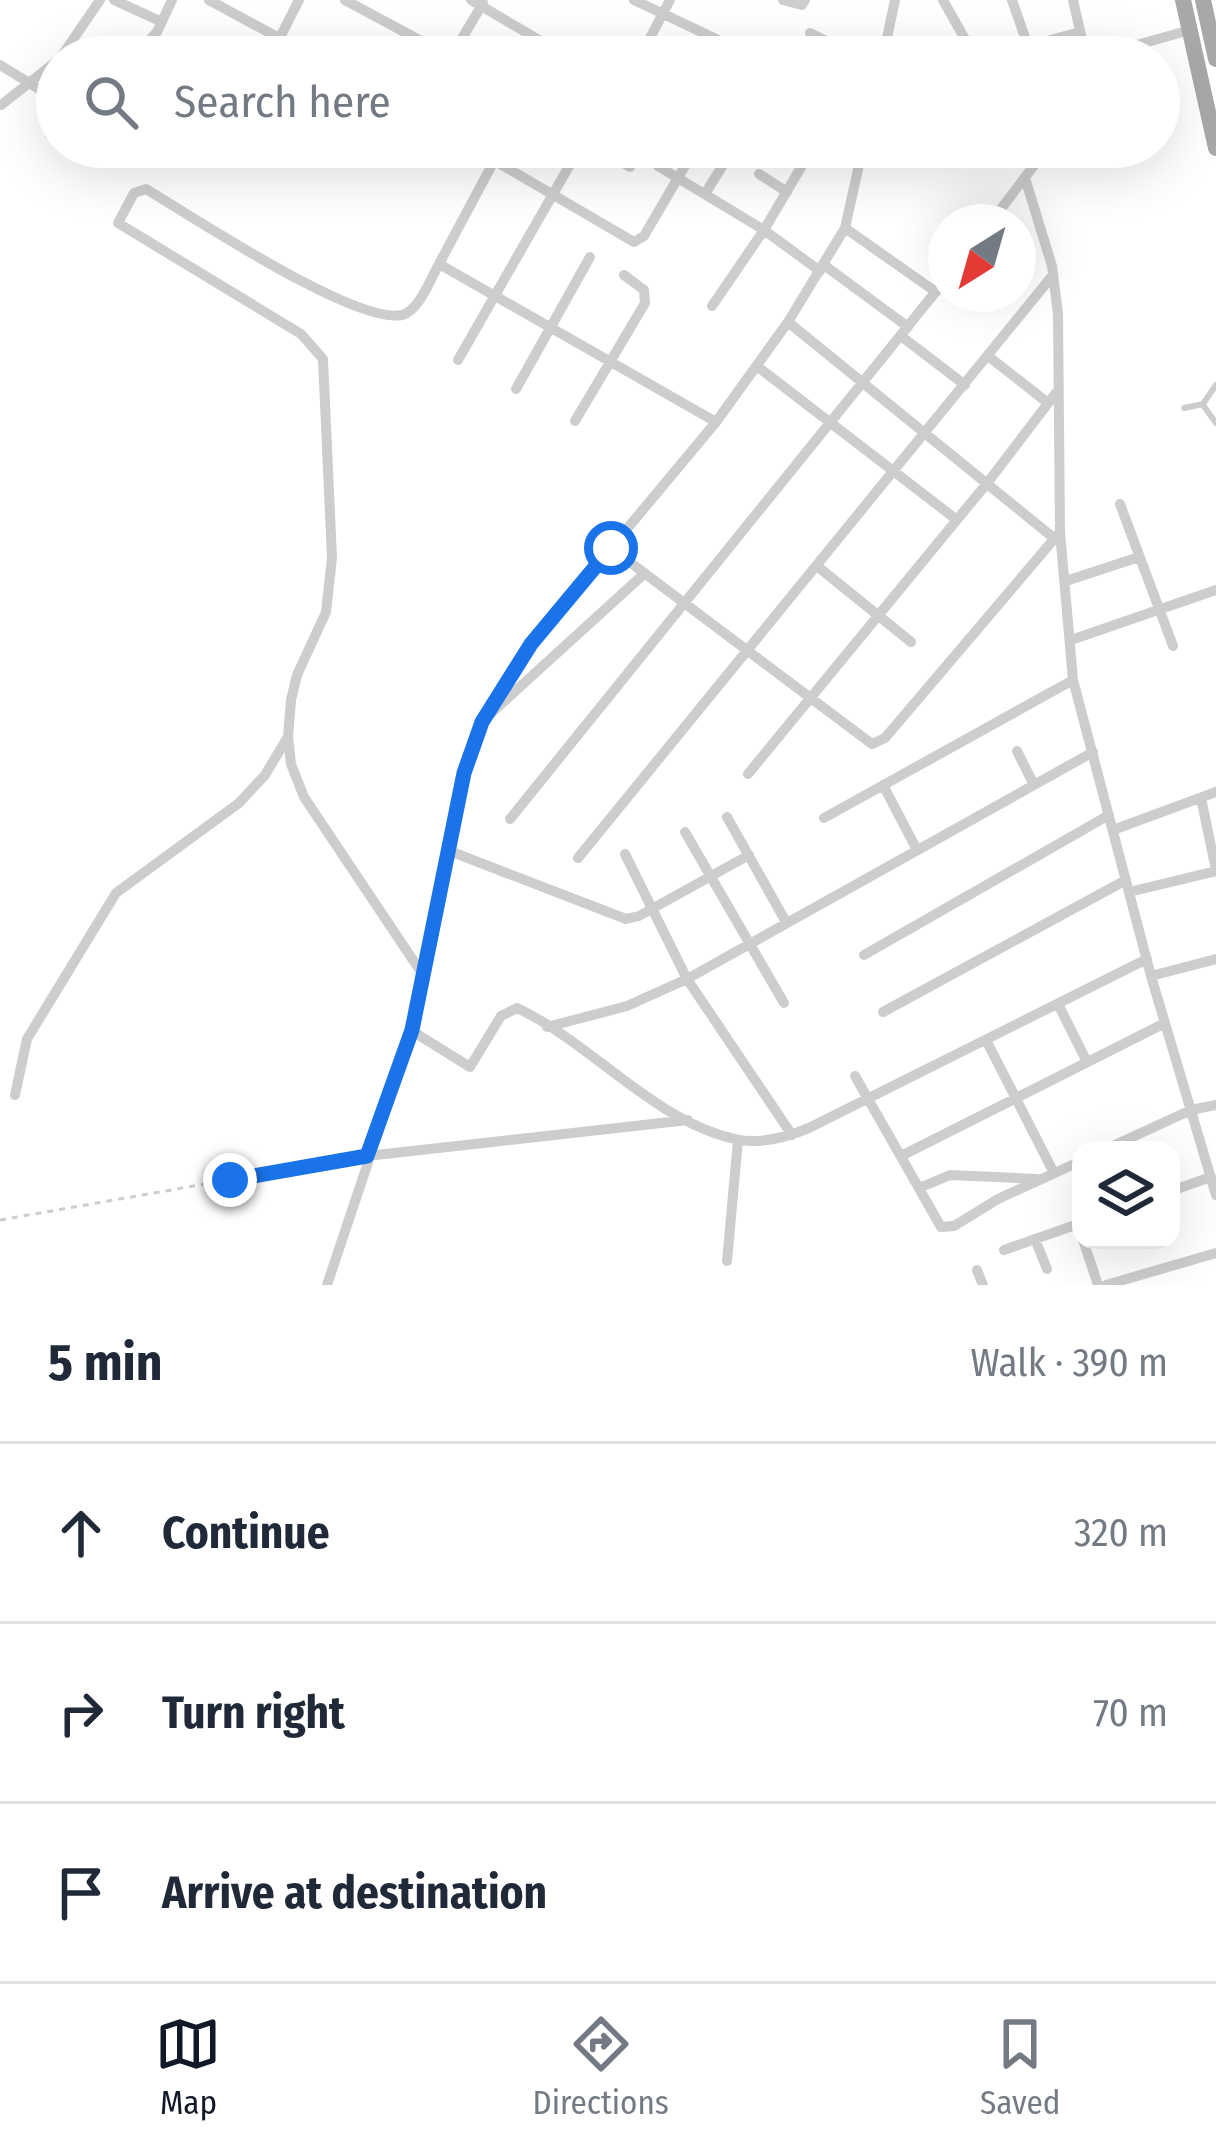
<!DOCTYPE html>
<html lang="en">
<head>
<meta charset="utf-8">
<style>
  body { margin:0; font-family:"Fira Sans Condensed",sans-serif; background:#f2f2f3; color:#1f2937 }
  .controls { position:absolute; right:36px; bottom:36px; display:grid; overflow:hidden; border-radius:24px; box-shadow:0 12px 48px #0002 }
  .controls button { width:108px; height:108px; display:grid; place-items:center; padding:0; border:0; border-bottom:3px solid #e0e1e3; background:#fff; color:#1f2937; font:60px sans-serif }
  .compass { position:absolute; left:928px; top:204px; width:108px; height:108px; border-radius:50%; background:#fff; box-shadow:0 12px 48px #0002; rotate:217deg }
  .stop { position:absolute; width:36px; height:36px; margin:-27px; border:9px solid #1a73e8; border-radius:50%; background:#fff }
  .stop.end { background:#1a73e8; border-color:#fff; box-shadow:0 3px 12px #0008 }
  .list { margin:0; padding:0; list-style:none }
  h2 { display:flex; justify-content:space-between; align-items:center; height:156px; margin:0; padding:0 48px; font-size:51px }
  h2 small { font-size:39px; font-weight:400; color:#747a83 }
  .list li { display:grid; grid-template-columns:78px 1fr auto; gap:36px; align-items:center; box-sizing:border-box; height:180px; padding:0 48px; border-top:3px solid #e0e1e3 }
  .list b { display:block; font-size:45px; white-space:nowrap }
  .list em { font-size:39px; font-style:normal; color:#747a83 }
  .icon { flex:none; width:66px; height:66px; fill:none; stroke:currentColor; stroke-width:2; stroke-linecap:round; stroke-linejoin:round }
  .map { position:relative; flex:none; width:1216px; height:1285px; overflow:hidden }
  .search { position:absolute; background:#fff; box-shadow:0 12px 48px #0002; left:36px; right:36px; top:36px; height:132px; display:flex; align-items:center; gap:30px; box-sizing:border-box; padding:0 42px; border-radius:66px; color:#747a83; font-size:45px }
  .sheet { height:696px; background:#fff }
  nav { display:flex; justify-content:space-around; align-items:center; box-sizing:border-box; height:168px; border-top:3px solid #e0e1e3; background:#fff; font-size:33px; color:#747a83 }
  nav a { display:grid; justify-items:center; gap:6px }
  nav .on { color:#111827 }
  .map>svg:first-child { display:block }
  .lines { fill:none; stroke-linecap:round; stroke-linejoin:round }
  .path { stroke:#cdcdcd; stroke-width:3; stroke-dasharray:6 6; stroke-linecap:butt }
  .lane { stroke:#cdcdcd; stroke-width:6 }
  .street { stroke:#cdcdcd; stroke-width:10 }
  .primary { stroke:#a8a8a8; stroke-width:16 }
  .route { stroke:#1a73e8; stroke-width:15 }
</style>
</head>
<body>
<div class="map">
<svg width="1216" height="1285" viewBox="0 0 1216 1285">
  <rect width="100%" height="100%" fill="#fff"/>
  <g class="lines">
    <path class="path" d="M0,1220l353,-62"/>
    <path class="lane" d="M1203,405l13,18
      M1184,408l19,-4 13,-19"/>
    <path class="street" d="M114,0l48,22
      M209,0l105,57
      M345,0l106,57
      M471,0l97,57
      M634,0l120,57
      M783,0l19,5 3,-5
      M943,0l32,57
      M1012,0l16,46 52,-14
      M1073,0l13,57
      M810,33l50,24
      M61,57l39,-57
      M134,57l23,-25 15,-32
      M270,57l29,-57
      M451,57l32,-54
      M640,57l30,-57
      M883,57l12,-57
      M1114,57l5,-7 71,-20
      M0,65l57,35
      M1,105l56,-44
      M50,135l7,-7
      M471,147l163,95 10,-6 52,-89
      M598,147l32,20
      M658,147l-5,11 5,8 106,64 56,41
      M494,161l-55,103 277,158
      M759,174l28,18
      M1025,178l27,88 6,48 2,218 13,148 78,296 65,219
      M705,194l29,-47
      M991,222l57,-75
      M845,228l91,64
      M824,265l84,62
      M712,306l52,-76 49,-83
      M788,322l267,217
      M901,336l64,49
      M988,356l60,47
      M458,360l122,-213
      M758,367l199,153
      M516,389l74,-132
      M575,421l70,-118 -1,-13 -20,-15
      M1120,504l53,142
      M611,548l261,196 13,-6 175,-206
      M817,566l94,76
      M1066,581l73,-24
      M1071,640l145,-50
      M488,716l157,-143
      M1017,751l17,34
      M748,774l240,-292 71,-93
      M883,785l34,65
      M1201,798l15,72
      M727,817l59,105
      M824,818l249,-138
      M510,819l436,-540
      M1113,830l103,-38
      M685,832l99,171
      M447,850l179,69 13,-3 110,-61
      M625,854l62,125 105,156
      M578,858l475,-583
      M1129,892l87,-21
      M864,955l245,-140
      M423,975l-119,-178 -13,-33 -3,-27 3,-37 6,-25 29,-63 6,-54 -9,-199 -22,-25 -183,-111 16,-30 12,-4c45,27 210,136 256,126 17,-4 29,-37 37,-51
      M1151,976l65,-17
      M1058,1004l29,58
      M883,1012l243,-132
      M547,1027l80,-21 60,-27 406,-227
      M412,1031l58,36 31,-51 16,-8c75,35 135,112 218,131 24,6 52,-2 74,-11l338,-169
      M986,1040l68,133
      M855,1076l86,151 13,-1 44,-27 83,-38
      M15,1095l12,-56 89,-146 123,-90 26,-28 21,-35
      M1104,1150l87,-40 25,-5
      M367,1156l321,-36
      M901,1156l264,-133
      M919,1188l31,-13 88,4
      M1171,1191l40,-14
      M1035,1239l12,30
      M1083,1240l15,45
      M1004,1250l77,-27
      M727,1261l11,-121
      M977,1270l6,15
      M327,1285l85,-254 52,-258 18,-51 49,-78 185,-222 72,-100 57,-94 18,-81
      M1106,1285l110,-32"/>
    <path class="primary" d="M1183,0l33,148
      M1203,0l13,59"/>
  </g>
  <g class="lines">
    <path class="route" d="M230,1180l137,-24 45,-126 52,-257 18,-51 49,-78 80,-96"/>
  </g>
</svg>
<div class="controls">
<button><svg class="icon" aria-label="layers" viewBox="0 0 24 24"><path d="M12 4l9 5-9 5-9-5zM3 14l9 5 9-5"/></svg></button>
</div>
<svg class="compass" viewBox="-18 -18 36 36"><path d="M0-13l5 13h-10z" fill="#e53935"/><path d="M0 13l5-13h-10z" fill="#747a83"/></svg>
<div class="stop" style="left:611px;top:548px"></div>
<div class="stop end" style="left:230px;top:1180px"></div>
<div class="search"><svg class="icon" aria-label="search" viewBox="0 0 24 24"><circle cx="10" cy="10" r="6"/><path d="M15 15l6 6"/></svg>Search here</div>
</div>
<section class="sheet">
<h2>5 min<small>Walk · 390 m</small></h2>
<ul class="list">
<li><svg class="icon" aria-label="ahead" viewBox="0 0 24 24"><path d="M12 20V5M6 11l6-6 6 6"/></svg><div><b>Continue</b></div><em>320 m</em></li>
<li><svg class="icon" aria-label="right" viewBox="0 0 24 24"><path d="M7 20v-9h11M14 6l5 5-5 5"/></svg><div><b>Turn right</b></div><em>70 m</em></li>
<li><svg class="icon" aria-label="arrive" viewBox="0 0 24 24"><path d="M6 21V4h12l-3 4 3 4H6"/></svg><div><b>Arrive at destination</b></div></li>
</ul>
</section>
<nav>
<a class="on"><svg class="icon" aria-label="map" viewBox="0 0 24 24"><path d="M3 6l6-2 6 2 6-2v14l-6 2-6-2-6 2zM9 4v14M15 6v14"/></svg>Map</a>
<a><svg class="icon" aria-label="directions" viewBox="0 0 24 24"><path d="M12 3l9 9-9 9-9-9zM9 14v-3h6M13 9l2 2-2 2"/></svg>Directions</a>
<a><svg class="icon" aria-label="saved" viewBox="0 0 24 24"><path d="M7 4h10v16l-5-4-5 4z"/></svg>Saved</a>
</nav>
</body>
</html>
